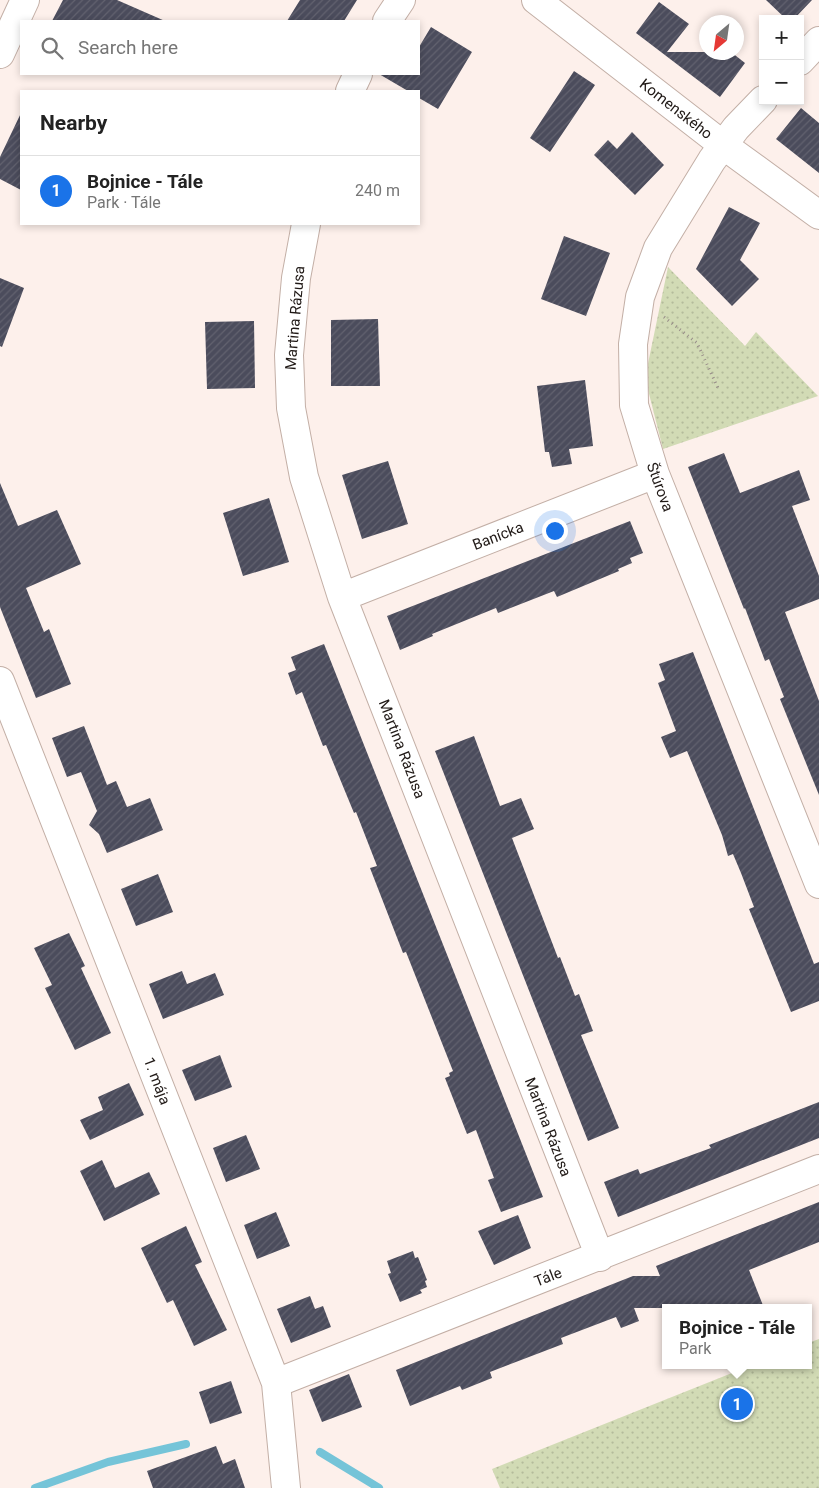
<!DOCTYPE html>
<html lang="en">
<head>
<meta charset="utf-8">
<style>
  body { margin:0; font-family:Roboto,sans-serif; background:#f6f6f6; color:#222 }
  .controls { position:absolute; right:15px; top:15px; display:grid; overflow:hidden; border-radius:0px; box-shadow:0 2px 8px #0003 }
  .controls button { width:45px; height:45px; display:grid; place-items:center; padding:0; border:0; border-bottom:1px solid #e0e0e0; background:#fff; color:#222; font:25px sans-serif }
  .compass { position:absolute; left:699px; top:15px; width:45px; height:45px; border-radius:50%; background:#fff; box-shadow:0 2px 8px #0003; rotate:209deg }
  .you { position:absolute; left:554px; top:530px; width:18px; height:18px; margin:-12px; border:4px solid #fff; border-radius:50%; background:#1a73e8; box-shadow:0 0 0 8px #1a73e833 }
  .badge { display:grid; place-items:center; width:32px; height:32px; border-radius:50%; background:#1a73e8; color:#fff; font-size:16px; font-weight:700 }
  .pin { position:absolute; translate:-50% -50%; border:2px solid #fff; box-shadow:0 1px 5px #0006 }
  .popup { position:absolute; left:662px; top:1304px; width:150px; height:65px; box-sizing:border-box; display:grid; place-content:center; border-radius:0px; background:#fff; filter:drop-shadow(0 1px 4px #0005); font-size:16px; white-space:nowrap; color:#767676 }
  .popup b { font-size:19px; color:#222 }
  .popup::after { content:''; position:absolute; left:50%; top:100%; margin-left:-10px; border:10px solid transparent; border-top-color:#fff }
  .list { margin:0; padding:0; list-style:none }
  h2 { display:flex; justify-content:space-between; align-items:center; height:65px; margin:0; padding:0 20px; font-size:21px }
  h2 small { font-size:16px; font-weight:400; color:#767676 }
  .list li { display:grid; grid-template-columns:32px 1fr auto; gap:15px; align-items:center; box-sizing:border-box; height:70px; padding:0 20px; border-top:1px solid #e0e0e0 }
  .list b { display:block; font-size:19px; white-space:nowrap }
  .list p { margin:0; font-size:16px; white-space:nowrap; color:#767676 }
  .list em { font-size:16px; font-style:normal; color:#767676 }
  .icon { flex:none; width:28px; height:28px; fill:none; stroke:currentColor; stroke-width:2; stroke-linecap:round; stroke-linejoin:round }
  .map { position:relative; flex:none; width:819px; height:1488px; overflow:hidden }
  .search { position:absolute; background:#fff; box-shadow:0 2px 8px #0003; left:20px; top:20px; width:400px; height:55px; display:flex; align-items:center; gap:12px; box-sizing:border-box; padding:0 18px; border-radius:0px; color:#767676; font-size:19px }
  .panel { position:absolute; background:#fff; box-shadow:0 2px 8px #0003; left:20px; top:90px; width:400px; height:135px; border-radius:0px }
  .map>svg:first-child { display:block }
  .green { fill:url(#green-dots) }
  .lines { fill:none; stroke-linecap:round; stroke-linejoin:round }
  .stream { stroke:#75c4d8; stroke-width:8 }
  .building { fill:url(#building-hatch) }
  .street-casing { stroke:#c3afa6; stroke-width:30 }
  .secondary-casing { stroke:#c3afa6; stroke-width:30 }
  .path { stroke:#978c88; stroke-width:3; stroke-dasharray:1 4; stroke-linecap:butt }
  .street { stroke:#fff; stroke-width:28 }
  .secondary { stroke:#fff; stroke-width:28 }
  .labels { text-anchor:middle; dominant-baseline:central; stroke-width:5; stroke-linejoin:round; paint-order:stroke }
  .street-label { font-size:15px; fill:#201916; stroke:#fff }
</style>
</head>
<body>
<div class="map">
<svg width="819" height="1488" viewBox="0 0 819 1488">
  <defs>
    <pattern id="green-dots" width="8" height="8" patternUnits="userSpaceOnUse" patternTransform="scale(1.25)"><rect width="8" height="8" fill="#d2dbb5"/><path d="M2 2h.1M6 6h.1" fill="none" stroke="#b4bb9b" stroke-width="1.8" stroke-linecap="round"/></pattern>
    <pattern id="building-hatch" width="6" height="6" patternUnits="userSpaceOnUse" patternTransform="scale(1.25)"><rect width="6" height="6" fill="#4b4c5c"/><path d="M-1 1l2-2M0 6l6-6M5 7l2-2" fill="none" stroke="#62626f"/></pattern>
  </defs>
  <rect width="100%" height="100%" fill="#fdf0eb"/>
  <path class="green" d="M668,267l77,79 11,-14 62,64 -155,53 -18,-71z
    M819,1339v149h-319l-8,-19 260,-104h56v-22z"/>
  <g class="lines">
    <path class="stream" d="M320,1452l59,36
      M35,1488l73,-26 78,-18"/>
  </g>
  <path class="building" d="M63,0h54l48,21h-113z
    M300,0h57l-13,21h-57z
    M766,0h46l-18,19h-8z
    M659,2l30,22 -22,28h64l14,11 -25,34 -84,-64z
    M431,27l41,25 -34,57 -19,-11v-7h-11l-29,-17h40v-27z
    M574,71l21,14 -45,67 -20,-14z
    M801,108l18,15v50l-43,-34z
    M21,113v77l-21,-11v-22z
    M632,132l32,33 -29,30 -41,-40 14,-15 9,9z
    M729,207l31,16 -20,37 19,19 -27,27 -36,-37z
    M564,236l46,17 -24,63 -45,-17z
    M0,278l24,10 -22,59 -2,-1z
    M378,319l2,67h-49v-66z
    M254,321l1,67 -48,1 -2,-67z
    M585,380l8,66 -24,3 3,15 -20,3 -3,-15h-4l-8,-66z
    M724,453l16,40 59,-23 11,30 -18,6 27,70v23l-34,13 34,89v94l-39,-96 4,-2 -15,-38 -4,2 -20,-53 -1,1 -56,-142z
    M388,461l20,63 -46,15 -20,-64z
    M0,483l18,43 39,-16 24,54 -55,24 18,44 5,-3 22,55 -35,14 -36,-91z
    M269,498l20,64 -46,14 -20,-63z
    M630,521l13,32 -13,5 2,5 -14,6 1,2 -62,26 -3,-6 -56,22 -2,-5 -64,26 1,2 -33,14 -13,-34z
    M324,644l219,553 -42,15 -13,-32 6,-2 -18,-48 -9,4 -22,-56 5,-2 -1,-3 4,-2 -47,-119 -3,1 -33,-85 7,-2 -21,-54 -2,1 -28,-68 -3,1 -21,-54 -6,3 -8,-22 8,-3 -5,-13z
    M693,652l121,312 5,-2v39l-28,11 -42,-103 5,-2 -13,-34 -8,-19 -5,2 -6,-21 -35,-84 -17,7 -9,-21 15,-6 -18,-48 7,-3 -6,-16z
    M84,726l23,59 9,-4 11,26 23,-9 13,32 -56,23 -8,-19 -10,-9 8,-14 -16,-39 -14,5 -15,-39z
    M474,736l26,70 21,-8 13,31 -22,9 46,120 2,-1 15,39 4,-2 14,37 -12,4 38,93 -31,13 -153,-390z
    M158,874l15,38 -37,14 -15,-37z
    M69,933l16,33 -4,2 30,65 -36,17 -30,-62 7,-3 -18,-37z
    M182,971l5,13 28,-11 9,22 -61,24 -14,-35z
    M220,1055l12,32 -37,14 -13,-31z
    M129,1083l15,32 -54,25 -10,-20 23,-10 -5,-13z
    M819,1102v36l-201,79 -14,-35 34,-13 2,5 71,-26 -2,-3z
    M246,1135l14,34 -34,13 -13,-34z
    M102,1160l13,28 34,-16 11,22 -56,27 -24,-50z
    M819,1202v40l-70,28 15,38h-130l5,13 -18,7 -5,-11 -55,21 2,6 -73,28 2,6 -30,12 -2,-4 -50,20 -14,-36 237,-94h27l-4,-10z
    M276,1212l14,34 -33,13 -13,-34z
    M518,1215l13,33 -37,17 -16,-34z
    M186,1226l16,36 -7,3 32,65 -33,16 -21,-46 -6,3 -26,-55z
    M413,1251l2,7 3,-1 9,23 -2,1 2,6 -7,3 2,3 -22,9 -12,-28 3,-1 -4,-12z
    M310,1296l5,13 8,-3 8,21 -40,16 -14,-34z
    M349,1374l13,33 -40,15 -13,-32z
    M231,1381l11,32 -32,11 -11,-32z
    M216,1446l7,18 12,-5 10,29h-92l-6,-17z"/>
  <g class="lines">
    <defs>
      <path id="street" d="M536,0l187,145 96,70
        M387,21l14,-21
        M800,61l19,-20
        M350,91l8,-17
        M763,100l-27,28 -24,32 -54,88 -18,49 -7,47 1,61 21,69 164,410
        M306,224l-10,54 -7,77 2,53 13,69 38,120 258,660
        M342,597l313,-123
        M0,681l276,702 10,105
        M276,1383l543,-214"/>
      <path id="secondary" d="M0,54l25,-54"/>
    </defs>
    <use href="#street" class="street-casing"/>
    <use href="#secondary" class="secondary-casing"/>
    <path class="path" d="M664,317l33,26 21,45"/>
    <use href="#street" class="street"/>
    <use href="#secondary" class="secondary"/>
  </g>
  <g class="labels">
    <g class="street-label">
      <text transform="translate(676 109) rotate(38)">Komenského</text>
      <text transform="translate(295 318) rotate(-85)">Martina Rázusa</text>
      <text transform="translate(660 487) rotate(70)">Štúrova</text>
      <text transform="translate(498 536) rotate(-21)">Banícka</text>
      <text transform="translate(402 749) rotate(69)">Martina Rázusa</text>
      <text transform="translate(157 1081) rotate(69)">1. mája</text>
      <text transform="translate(548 1127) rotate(69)">Martina Rázusa</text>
      <text transform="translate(548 1277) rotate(-21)">Tále</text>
    </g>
  </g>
</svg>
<div class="controls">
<button>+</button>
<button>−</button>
</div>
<svg class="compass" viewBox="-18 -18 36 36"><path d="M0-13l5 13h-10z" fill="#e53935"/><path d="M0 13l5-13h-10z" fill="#767676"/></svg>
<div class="you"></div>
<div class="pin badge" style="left:737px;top:1404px">1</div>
<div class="popup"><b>Bojnice - Tále</b>Park</div>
<div class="search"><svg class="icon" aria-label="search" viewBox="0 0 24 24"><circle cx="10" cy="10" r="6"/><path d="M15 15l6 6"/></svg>Search here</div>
<section class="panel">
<h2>Nearby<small></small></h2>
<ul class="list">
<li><span class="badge">1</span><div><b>Bojnice - Tále</b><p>Park · Tále</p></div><em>240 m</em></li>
</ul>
</section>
</div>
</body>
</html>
